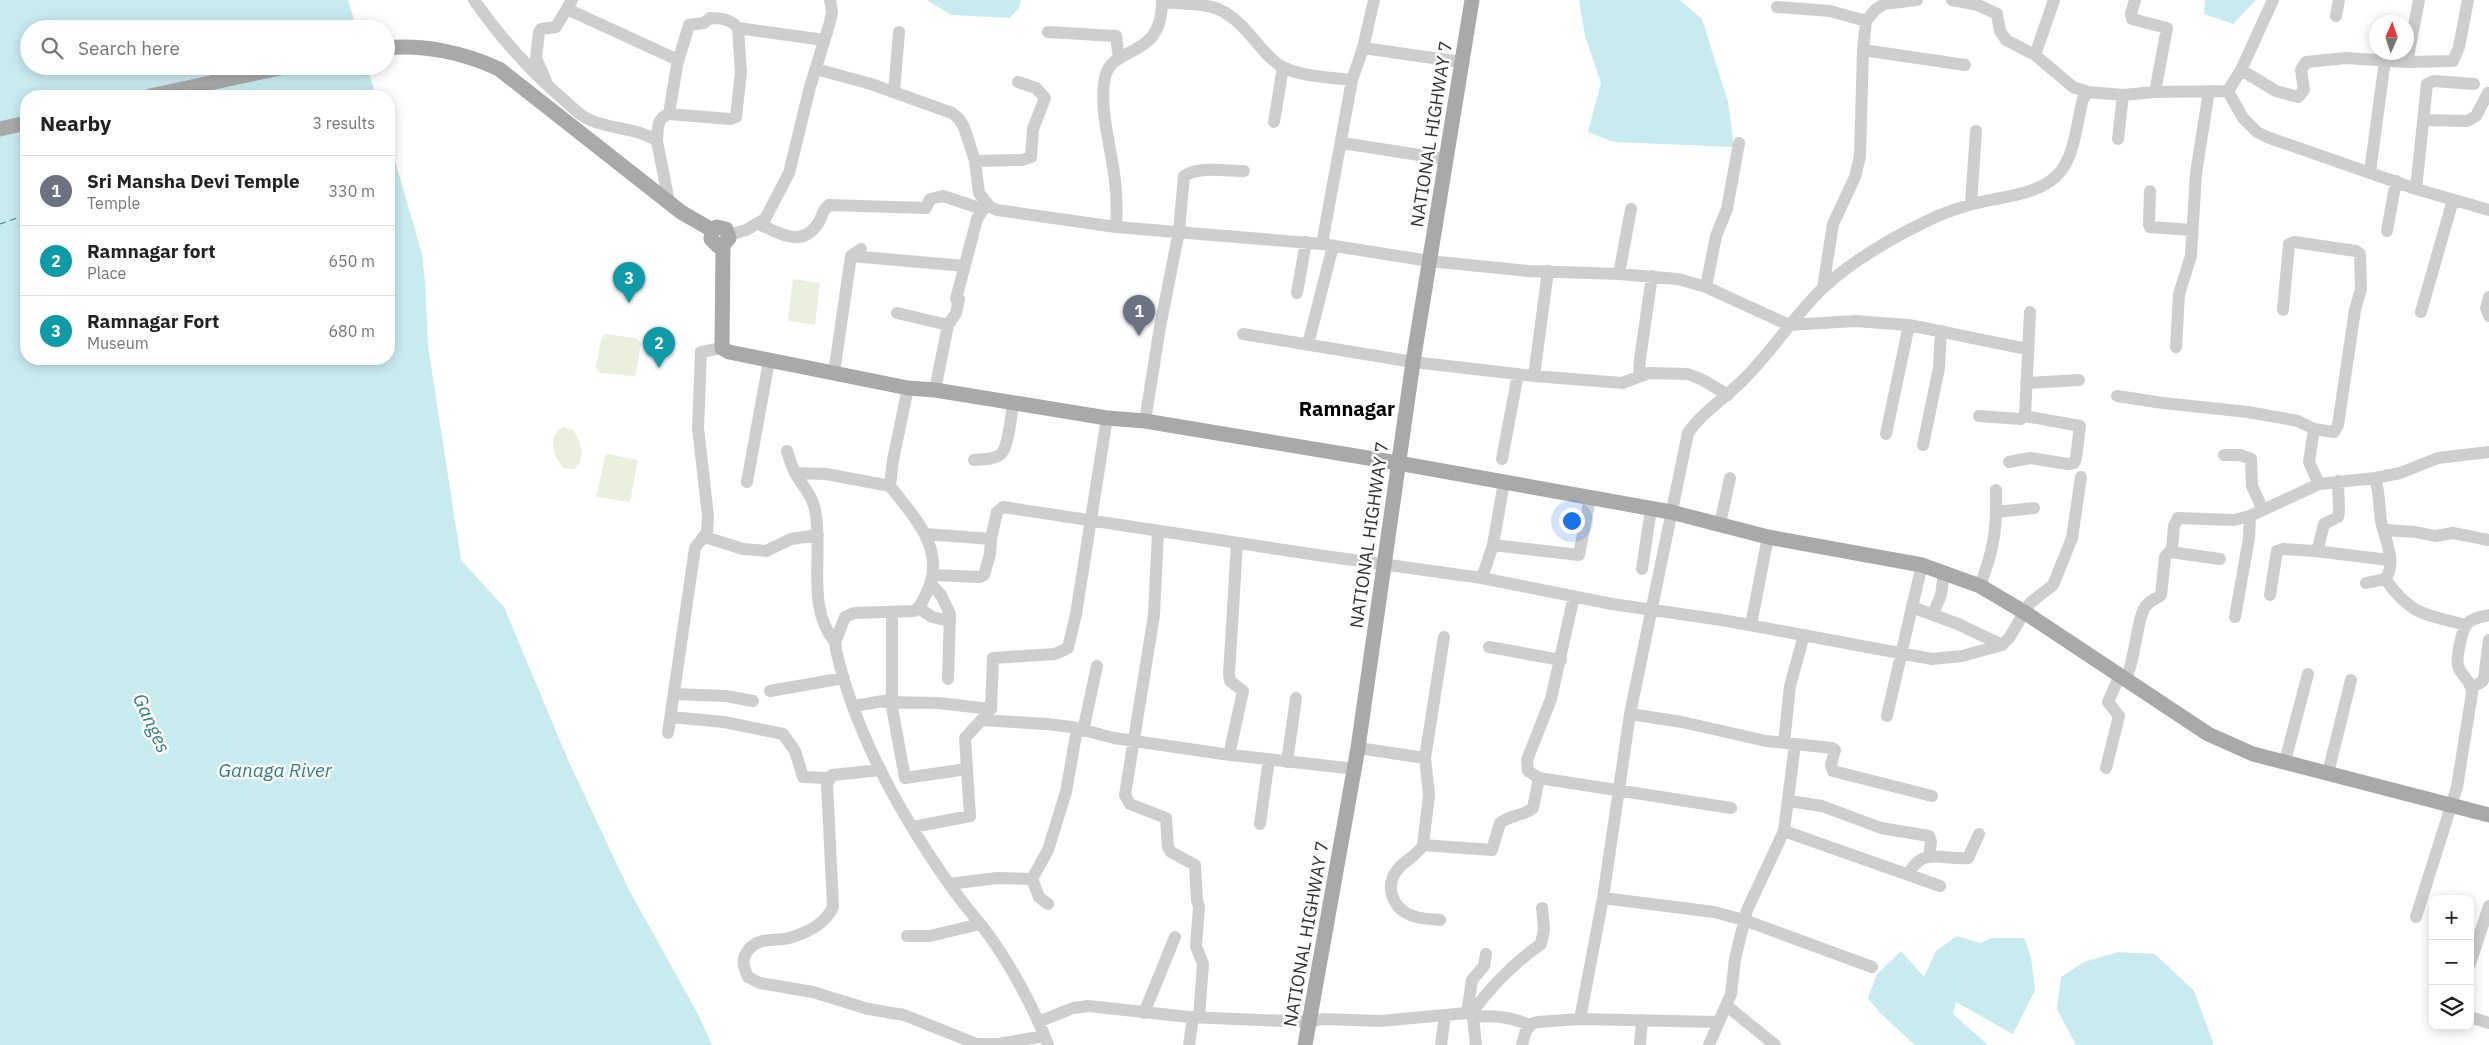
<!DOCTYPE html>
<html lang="en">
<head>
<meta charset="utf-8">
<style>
  body { margin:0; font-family:"IBM Plex Sans",sans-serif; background:#f2f2f2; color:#222 }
  .controls { position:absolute; right:15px; bottom:15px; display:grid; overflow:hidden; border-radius:10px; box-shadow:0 2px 12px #0003 }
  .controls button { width:45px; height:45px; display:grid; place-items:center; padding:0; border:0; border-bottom:1px solid #e0e0e0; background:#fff; color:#222; font:25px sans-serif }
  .compass { position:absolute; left:2369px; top:15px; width:45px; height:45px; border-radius:50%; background:#fff; box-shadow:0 2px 12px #0003; rotate:3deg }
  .you { position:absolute; left:1571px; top:520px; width:18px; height:18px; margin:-12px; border:4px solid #fff; border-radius:50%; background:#1a73e8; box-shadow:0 0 0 8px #1a73e833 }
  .badge { display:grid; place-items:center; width:32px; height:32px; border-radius:50%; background:#0b8043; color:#fff; font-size:16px; font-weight:700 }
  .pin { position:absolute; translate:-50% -41px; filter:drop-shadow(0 1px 2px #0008) }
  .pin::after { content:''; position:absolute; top:26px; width:18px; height:15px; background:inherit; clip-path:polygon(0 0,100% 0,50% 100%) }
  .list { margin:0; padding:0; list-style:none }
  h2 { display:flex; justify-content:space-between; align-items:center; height:65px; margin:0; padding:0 20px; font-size:21px }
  h2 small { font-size:16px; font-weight:400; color:#767676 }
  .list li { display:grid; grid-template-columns:32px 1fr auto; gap:15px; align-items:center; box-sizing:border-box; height:70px; padding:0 20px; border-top:1px solid #e0e0e0 }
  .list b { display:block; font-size:19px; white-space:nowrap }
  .list p { margin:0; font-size:16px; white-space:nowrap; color:#767676 }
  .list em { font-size:16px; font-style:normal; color:#767676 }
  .icon { flex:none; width:28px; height:28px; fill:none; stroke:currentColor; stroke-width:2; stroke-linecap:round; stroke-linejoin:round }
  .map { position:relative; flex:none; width:2489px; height:1045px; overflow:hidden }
  .search { position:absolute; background:#fff; box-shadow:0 2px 12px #0003; left:20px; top:20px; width:375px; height:55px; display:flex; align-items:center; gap:12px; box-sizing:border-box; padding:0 18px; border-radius:28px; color:#767676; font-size:19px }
  .panel { position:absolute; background:#fff; box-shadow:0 2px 12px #0003; left:20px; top:90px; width:375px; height:275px; border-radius:20px }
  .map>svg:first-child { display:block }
  .green { fill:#ebefde }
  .water { fill:#c8ebf0 }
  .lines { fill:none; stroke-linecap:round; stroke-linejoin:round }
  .ferry { stroke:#307c87; stroke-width:1; stroke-dasharray:6 5; stroke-linecap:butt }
  .minor { stroke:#cecece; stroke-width:12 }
  .major { stroke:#a9a9a9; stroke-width:15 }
  .labels { text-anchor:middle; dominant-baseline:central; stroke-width:5; stroke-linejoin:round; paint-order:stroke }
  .street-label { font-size:18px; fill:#313131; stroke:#fff }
  .water-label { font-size:19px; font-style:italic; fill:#307c87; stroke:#fff }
  .quarter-label { font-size:20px; font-weight:bold; fill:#000; stroke:#fff }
</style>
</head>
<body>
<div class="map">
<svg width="2489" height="1045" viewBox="0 0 2489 1045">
  <rect width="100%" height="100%" fill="#fff"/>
  <path class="green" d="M793,279l27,4 -5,42 -27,-4z
    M605,334l30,4 6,5 -5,30 -3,3 -33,-3 -4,-6 5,-27z
    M563,427l10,3c8,11 14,29 1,39l-11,-1c-10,-12 -16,-33 0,-41z
    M606,454l32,6 -8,42 -34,-5z"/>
  <path class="water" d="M0,0h348l9,29h-328v37h338l9,30h-350v263h363v-219l33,114 3,27 3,65 33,214 43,47 64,153 61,130 69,124 14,31h-712z
    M927,0h94l-2,8 -9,10 -59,-3z
    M1579,0h101l22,19 26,83 6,45 -120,-5 -26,-10 13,-49 -16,-47z
    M2205,0h51l-23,24 -29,-10z
    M1957,936l23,7 12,-5h32l7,19 4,33 -22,44 -57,-32 -3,12 35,31h-73l-35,-32 -12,-15 9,-24 24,-23 23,26 12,-26z
    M2118,952l37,2 39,37 20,54h-138l-19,-36 4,-32 23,-15z"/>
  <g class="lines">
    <path class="ferry" d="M358,96h2
      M0,224l26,-9"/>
    <path class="minor" d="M474,0c26,37 55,70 90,100 7,6 15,15 24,19 22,11 49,8 69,22l12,61
      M1952,0l26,5 19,9 3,17 6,9 29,15 38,32 15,5
      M2135,0l-4,14 1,5 35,9 -12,64
      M2273,0l-32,70 -13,21 15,27 14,14 10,5 149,52 73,21
      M1163,2c43,4 58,-2 88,34 9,10 18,23 30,30 19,11 49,11 71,14
      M1777,7l53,4 36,10
      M567,9l111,51
      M2336,16l3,-16
      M738,28l86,12
      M1048,32l68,4 3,23
      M1363,48l98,14
      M1863,50l102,15
      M2035,55l19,-55
      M2407,62l12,-62
      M816,69l55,15 81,29 7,6 5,8 11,34 4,32 11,14 7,3 119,17 206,17 107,17 99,10 91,3 59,5 28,8 83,38 66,-4 54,4 118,24
      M2241,70l35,21 22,6 6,-7 -3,-20 5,-8 40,-4 61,4 46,-1 6,-14 9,-47
      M546,81l-10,-23 3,-26 2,-3 15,-2 16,-27
      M894,92l5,-60
      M2423,120l44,1 9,-5 12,-23
      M1274,122l9,-55
      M2118,139l5,-44
      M657,141c1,-11 -1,-23 12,-27l61,5 6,-2 5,-45 -3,-44c-8,-9 -16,-10 -28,-10l-6,5 -15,2 -12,40 -8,49
      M1342,143l103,16
      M975,161l47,-1 9,-3 2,-28 12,-31 -9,-10 -18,-6
      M2370,172l15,-112
      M2416,189l11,-105 7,-3 40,3
      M2150,191l-1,33 1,3 42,3
      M1971,204l5,-73
      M759,224c23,11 44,24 60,-2 3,-6 4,-13 10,-17l97,3 4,-9 13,-3 39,13
      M1116,227c1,-16 1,-31 -1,-46 -3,-30 -18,-79 -9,-107 9,-29 57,-15 56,-74
      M2387,231l9,-50
      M729,235l17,-5 19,-11 24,-46 21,-86 20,-65 2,-10 -2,-12
      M1322,244l30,-164 11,-32 11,-48
      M851,256l114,10
      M1619,274l12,-65
      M1706,287l10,-51 11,-27 12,-66
      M1823,288l10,-64 22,-47 5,-21 3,-106 3,-29 9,-11 9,-6 33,-4
      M1297,293l9,-51
      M2489,297l-3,11 3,8
      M2421,312l32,-112
      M897,313l51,12
      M1243,334l170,28 121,14 88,7 27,-10 39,1 15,6 25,15
      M1308,344l25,-98
      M2176,347l3,-53 12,-38 5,-83 13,-82
      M834,373l17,-117 10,-7
      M1534,376l14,-105
      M1639,376l1,-17 12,-83
      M2026,383l53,-3
      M908,388l-15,72 -3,26c24,31 57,64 37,106 -4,8 -6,15 -13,19l-60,2 -9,4 -10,25 1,8c19,83 64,164 113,234 13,19 29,36 42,54 21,30 44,72 57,107
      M935,390l13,-65 8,-12 3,-14h-3l21,-80 10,-16
      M2117,396l46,7 85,9 50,9 16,8 20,3 4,-7 17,-115 6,-21 -1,-35 -4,-3 -62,-9 -5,2 -6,66
      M1979,416l42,3 4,-3 5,-104
      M1145,421l15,-94 19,-96 5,-55c15,-10 42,-5 60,-5
      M2314,429l-5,33 10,22
      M1886,434l23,-109
      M1923,445l16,-77 2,-37
      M787,451c2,7 5,15 8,22 7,13 17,21 20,37 9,41 -10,97 20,132
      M2224,455h16l11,4 1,27 11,24
      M1502,459l16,-85
      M974,460c8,-1 20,0 27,-6 8,-8 10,-39 12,-50
      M2009,462l21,-4 38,6 6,-1 2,-5 4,-32 -55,-10
      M795,473l31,1 64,12
      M747,482l22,-121
      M1997,512l37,-4
      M1720,524l10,-46
      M2385,530l31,2 19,4 18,-3 36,7
      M1158,531l-4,84 -29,180 5,9 36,14 2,29 3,5 24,13 2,35 2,7 -3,39 7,18 -4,53
      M926,534l65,5 6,-27 6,-5 314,48 165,23 130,26 110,16 210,39 30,-3 40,-11 7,-7 21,-35 23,-18 19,-47 9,-61
      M705,537l38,12 23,2 25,-12 27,-4
      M1493,545l86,10 11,-57
      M2315,551l74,9
      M2170,552l50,7
      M1922,565l-10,42 46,17 44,21
      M1642,569l9,-60
      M933,575l47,2 4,-2 6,-21 1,-15
      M1482,578l11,-33 11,-63
      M2385,579c27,37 39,35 81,46
      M2366,583l19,-4c13,-15 -1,-42 -4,-58 -2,-15 -1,-26 -6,-43
      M931,584l10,11 9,19 -2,65
      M1980,586c14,-37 17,-57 16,-96
      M2270,595l7,-44 6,-2 32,2 3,-3 6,-24 14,-7 1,-6 -1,-30
      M1574,596l-23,103 -24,61 1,11 11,7 192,30
      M919,608l13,9 18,4
      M1933,614l8,-19 3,-22
      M2235,617l14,-79 1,-22
      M1751,625l17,-88
      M1489,647l72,13
      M2126,679c9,-19 11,-60 19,-72 4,-6 11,-8 16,-12l4,-38 7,-8 2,-23 4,-8 56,2 16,-4 69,-32 56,-6 25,-5 38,-15 51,-6
      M2472,687l10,-5 2,-4 5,-38
      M770,691l74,-13
      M674,694l52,2 27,5
      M884,702l54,1 53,6 2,-51 62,-4 13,-6 8,-34 31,-196
      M891,702l14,76 62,-9
      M854,706l35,-6 3,-6v-81
      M1630,714l52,8 84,19 66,7 3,2 -4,15 2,6 99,25
      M1887,716l25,-109
      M671,717l53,5 59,12 12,17 8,26 25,1
      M981,720l66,4 25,3 42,11 109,16 132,15
      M1083,731l14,-65
      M668,733l27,-185 12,-16 1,-16 -10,-88 3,-76 21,-4
      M1784,743l6,-57 14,-51
      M1358,748l67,10
      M1229,755l14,-64 -13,-10 -1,-7 8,-131
      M2285,761l23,-87
      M1287,762l9,-64
      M2106,768l13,-52 -11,-14 12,-27
      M881,770l-49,5 -5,9 6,123c-8,17 -26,26 -44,31 -16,4 -32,-2 -42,14 -6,8 -3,16 1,25l12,6 53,9 55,17 36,6 73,29h21l46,-8
      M2328,773l23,-93
      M1789,801l33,5 59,22 48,8 2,6 -2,15
      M1260,824l9,-65
      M913,827l57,-11 -5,-78 21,-23
      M1784,831l156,55
      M1423,845l69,5 8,-27c10,-8 23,-7 33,-15l6,-30
      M1908,875c15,-30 34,-14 60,-17l11,-24
      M1032,879l16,-29 18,-58 11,-63
      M949,884l48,-6 35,1 7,18 9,7
      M1603,898l111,14 30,8 128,47
      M2416,917l41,-130 15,-94c0,-12 -11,-17 -14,-27 -2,-8 4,-37 9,-42 5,-6 15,-7 22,-9
      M1440,920c-9,-1 -19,-1 -27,-4 -21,-7 -29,-30 -15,-47 7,-9 19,-13 25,-24l6,-50 -4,-37 19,-121
      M907,936h23l50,-12
      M2470,964l19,-58
      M1727,1006l48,39
      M1144,1013l31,-76
      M1467,1013l5,-33 12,-14 2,-12
      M1471,1014c19,-27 43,-51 70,-70l3,-15 -2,-21
      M1473,1017c18,-2 40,0 56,8
      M2470,1017l19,6
      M1580,1019l23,-121 27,-184 58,-281c15,-22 39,-36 57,-55 28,-28 49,-62 77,-89 27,-26 71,-52 105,-68 14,-7 31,-13 46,-17 28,-8 68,-8 88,-33 14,-18 16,-50 22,-72l5,-7 35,3 32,-3 73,-1
      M1038,1022l35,-14 15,-2 101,11 120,5 14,-3 57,2 87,-8 6,4 3,28
      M1189,1045l4,-28
      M1441,1045l4,-30
      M1522,1045c3,-10 3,-20 15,-23l43,-3 138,3
      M1640,1045l2,-25
      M1709,1045l22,-51 4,-35 12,-49 37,-79 11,-87"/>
    <path class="major" d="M386,48c38,-4 79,5 113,21l182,143 31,18
      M150,96l139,-30
      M0,129l26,-6
      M723,245l-5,1 -7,-7 1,-9 5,-3 9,2 3,9 -6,7 -1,103 7,4 179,36 27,2 172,28 38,3 253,42 273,49 97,25 154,28 58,21 44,26 184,122 45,20 236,61
      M1305,1045l53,-297 55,-386 59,-362"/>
  </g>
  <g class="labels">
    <g class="street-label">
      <text transform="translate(1431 134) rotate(-81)">NATIONAL HIGHWAY 7</text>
      <text transform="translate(1369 535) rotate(-82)">NATIONAL HIGHWAY 7</text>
      <text transform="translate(1306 934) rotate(-80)">NATIONAL HIGHWAY 7</text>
    </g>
    <g class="water-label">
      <text transform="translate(152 723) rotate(65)">Ganges</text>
      <text x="275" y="770">Ganaga River</text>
    </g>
    <g class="quarter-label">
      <text x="1347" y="408">Ramnagar</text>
    </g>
  </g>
</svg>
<div class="controls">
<button>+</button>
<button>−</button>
<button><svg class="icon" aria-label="layers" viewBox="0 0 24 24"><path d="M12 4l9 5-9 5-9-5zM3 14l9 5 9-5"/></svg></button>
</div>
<svg class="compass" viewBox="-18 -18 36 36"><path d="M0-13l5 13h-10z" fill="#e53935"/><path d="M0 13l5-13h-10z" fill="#767676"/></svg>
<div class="you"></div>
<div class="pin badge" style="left:1139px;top:336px;background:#6b7280">1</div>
<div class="pin badge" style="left:659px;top:368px;background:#0f9aa8">2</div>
<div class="pin badge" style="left:629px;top:303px;background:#0f9aa8">3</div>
<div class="search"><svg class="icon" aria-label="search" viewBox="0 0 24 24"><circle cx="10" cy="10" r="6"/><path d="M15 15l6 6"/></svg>Search here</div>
<section class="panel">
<h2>Nearby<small>3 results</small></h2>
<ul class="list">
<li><span class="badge" style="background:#6b7280">1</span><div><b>Sri Mansha Devi Temple</b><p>Temple</p></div><em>330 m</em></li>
<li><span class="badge" style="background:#0f9aa8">2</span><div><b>Ramnagar fort</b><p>Place</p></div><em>650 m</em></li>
<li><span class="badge" style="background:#0f9aa8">3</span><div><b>Ramnagar Fort</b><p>Museum</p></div><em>680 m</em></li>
</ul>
</section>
</div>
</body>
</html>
